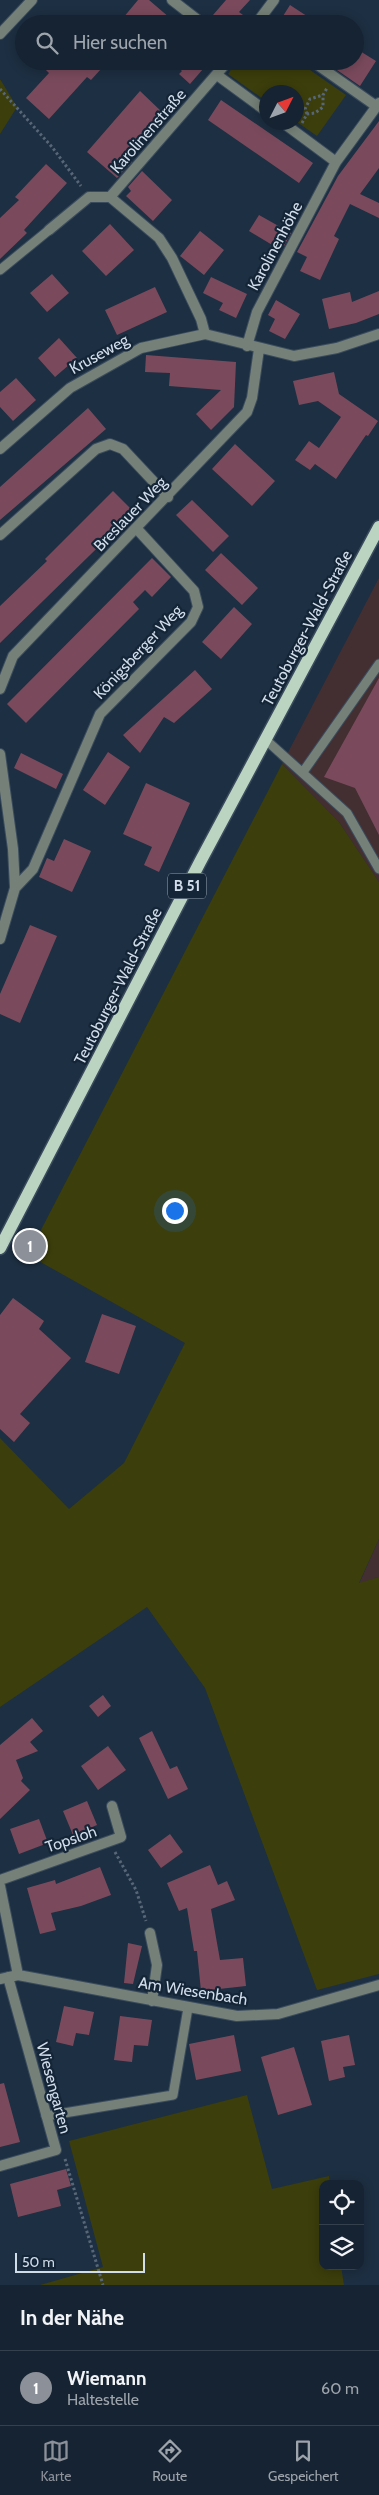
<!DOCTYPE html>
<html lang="de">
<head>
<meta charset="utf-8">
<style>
  body { margin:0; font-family:Cabin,sans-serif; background:#1f2b3a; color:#f1f3f6 }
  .controls { position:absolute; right:15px; bottom:15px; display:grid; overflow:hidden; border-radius:10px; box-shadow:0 2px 12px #0003 }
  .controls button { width:45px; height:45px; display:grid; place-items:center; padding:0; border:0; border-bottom:1px solid #35404d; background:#162332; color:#f1f3f6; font:25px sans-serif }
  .compass { position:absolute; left:259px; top:85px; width:45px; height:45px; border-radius:50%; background:#162332; box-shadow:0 2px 12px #0003; rotate:48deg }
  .scale { position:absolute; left:15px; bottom:12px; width:130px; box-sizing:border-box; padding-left:5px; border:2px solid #d2ddea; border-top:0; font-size:14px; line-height:18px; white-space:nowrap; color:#d2ddea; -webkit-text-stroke:4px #142537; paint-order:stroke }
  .you { position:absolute; left:174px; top:1210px; width:18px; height:18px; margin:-12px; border:4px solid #fff; border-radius:50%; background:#1a73e8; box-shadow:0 0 0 8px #1a73e833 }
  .badge { display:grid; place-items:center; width:32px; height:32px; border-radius:50%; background:#8c9099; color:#fff; font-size:16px; font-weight:700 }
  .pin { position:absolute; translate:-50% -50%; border:2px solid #fff; box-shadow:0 1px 5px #0006 }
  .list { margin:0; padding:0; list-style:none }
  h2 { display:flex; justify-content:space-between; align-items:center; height:65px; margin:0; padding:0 20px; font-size:21px }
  h2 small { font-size:16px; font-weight:400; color:#9ea4ac }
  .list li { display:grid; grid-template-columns:32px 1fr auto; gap:15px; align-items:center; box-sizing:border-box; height:75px; padding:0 20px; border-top:1px solid #35404d }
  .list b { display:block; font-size:19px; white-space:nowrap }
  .list p { margin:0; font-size:16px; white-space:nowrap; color:#9ea4ac }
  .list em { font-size:16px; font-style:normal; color:#9ea4ac }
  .icon { flex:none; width:28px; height:28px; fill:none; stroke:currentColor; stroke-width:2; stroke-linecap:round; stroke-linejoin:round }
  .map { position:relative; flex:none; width:379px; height:2285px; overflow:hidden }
  .search { position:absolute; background:#162332; box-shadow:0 2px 12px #0003; left:15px; right:15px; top:15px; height:55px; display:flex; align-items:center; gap:12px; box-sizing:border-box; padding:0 18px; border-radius:28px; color:#9ea4ac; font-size:19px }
  .sheet { height:140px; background:#162332 }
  nav { display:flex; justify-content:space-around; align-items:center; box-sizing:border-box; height:70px; border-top:1px solid #35404d; background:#162332; font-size:14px; color:#9ea4ac }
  nav a { display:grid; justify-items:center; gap:2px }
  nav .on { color:#8c9099 }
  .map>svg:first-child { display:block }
  .industrial { fill:#432f32 }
  .green { fill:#3c3e0c }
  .building { fill:#7a4a5c }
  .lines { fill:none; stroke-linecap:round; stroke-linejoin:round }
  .service-casing { stroke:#3a4b5d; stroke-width:11 }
  .minor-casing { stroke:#3a4b5d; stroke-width:12 }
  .primary-casing { stroke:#3a4b5d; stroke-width:15 }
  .path { stroke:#586778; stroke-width:3; stroke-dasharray:2.5 2.5; stroke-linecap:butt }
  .service { stroke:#758078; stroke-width:9 }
  .minor { stroke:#758078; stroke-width:10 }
  .primary { stroke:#bbd4c2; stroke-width:12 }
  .labels { text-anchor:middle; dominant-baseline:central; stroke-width:4.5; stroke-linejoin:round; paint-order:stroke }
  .shield { fill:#142537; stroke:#99a6b4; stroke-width:1 }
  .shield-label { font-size:15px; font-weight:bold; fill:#d2ddea }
  .street-label { font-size:16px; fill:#d2ddea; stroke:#142537 }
</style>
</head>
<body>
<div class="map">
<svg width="379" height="2285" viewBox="0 0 379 2285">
  <rect width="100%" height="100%" fill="#1d2f42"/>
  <path class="industrial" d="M379,578v304l-40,-60 -57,-58z
    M379,1539v38l-20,7z"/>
  <path class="green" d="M237,61h60l49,34 -29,41 -20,-14 -1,-30h-30v9l-38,-27z
    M0,79l17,28 -17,27z
    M282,764l57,58 40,60v657l-20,44 20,-6v397l-62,16 -112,-302 -58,-81 -147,100v-269l69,71 55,-46 61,-120 -157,-88z
    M247,2095l25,94 57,-13 1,8h-7v82h18l3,19h-304l63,-18 -34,-126z"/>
  <path class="building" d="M138,0h11l28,24h-59z
    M226,0h24l-11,12 4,3 -8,9h-13l-9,-9z
    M290,5l29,19h-41z
    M355,48l21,13 -16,25 -36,-25h31z
    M37,61h56l8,8 -10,11 -4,-3 -38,42 -23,-21 23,-25z
    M171,61h39l-20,23 -11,-10 3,-3z
    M140,91l23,22 -38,40 7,9 -15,16 -30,-26z
    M221,100l92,63 -14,20 -91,-63z
    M379,121v47l-19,26 19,9v15l-29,-14 -16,32 5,3 -19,41 -20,-9 7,-14 -10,-5 41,-76z
    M46,164l21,19 -43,47 3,3 -27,26v-41l19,-18 -4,-3z
    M142,171l30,29 -19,21 -27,-25 5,-5 -3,-4z
    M259,215l32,18 -7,13 -7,-4 -3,4 -25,-15z
    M110,224l24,26 -28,26 -24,-25z
    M200,231l24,19 -20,25 -24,-19z
    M52,274l17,19 -22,19 -17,-19z
    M211,277l36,17 -11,24 -17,-8 4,-7 -20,-10z
    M155,287l12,25 -50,23 -12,-25z
    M379,291v23l-23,9 -27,6 -7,-30 28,-7 2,10z
    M276,300l24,14 -15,25 -16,-8 6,-12 -7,-4z
    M59,338l18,20 -22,19 -17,-19z
    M146,355l90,7 -2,45 -23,23 -15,-16 25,-24 -52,-4 1,-13 -25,-1z
    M334,372l5,22 39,27 -10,15 -2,-1 -30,44 -21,-15 -5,6 -15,-10 14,-19 10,7 22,-31 -23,-16 -19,4 -6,-24z
    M16,378l20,22 -23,21 -13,-14v-15z
    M88,408l18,21 -106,91v-33z
    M235,444l40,37 -23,25 -40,-37z
    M113,491l21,21 -134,131v-37l47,-45 -2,-2z
    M192,500l37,36 -16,16 -37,-37z
    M221,553l37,35 -16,17 -37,-35z
    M152,558l19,19 -19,20 -7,-7 -12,12 6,7 -113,114 -19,-19z
    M234,607l18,17 -31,35 -19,-17z
    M195,670l17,19 -38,34 -10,-6 -24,36 -17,-18z
    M379,678v157l-24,-47 -31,-11z
    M108,752l22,15 -25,38 -22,-15z
    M21,753l42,21 -7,15 -42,-21z
    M146,783l44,20 -31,69 -15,-7 8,-18 -29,-13z
    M64,839l27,12 -19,41 -33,-15 8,-19 7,3z
    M30,925l27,11 -37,87 -20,-9v-20z
    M13,1298l31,23 -5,8 32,29 -51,56 10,9 -16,19 -14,-13v-114z
    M102,1314l34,12 -17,48 -34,-12z
    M103,1695l8,11 -13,11 -9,-11z
    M32,1718l11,13 -13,11 8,9 -22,9 7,18 -2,3 9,9 -30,29v-74z
    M152,1731l18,38 7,-3 11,23 -20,10 -29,-61z
    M108,1746l18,24 -28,20 -17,-24z
    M87,1801l10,24 -24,10 -10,-24z
    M39,1819l9,24 -29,11 -9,-25z
    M170,1834l13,18 -22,16 -13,-18z
    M210,1865l8,20 9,-4 8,19 -24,9 9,51 23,-2 3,28 -45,5 -4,-40h-3l-7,-43 -8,3 -12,-28z
    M100,1867l11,28 -30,11 -30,7 5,17 -16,4 -13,-46 28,-8 1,4z
    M128,1943l14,3 -9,38 -9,-1z
    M64,2006l30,6 -5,23 -13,-2 -3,13 -17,-4z
    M120,2016l32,4 -4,26 -14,-1 -2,17 -18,-2z
    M234,2035l7,36 -45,9 -7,-36z
    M349,2035l6,30 -12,2 2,10 -16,4 -8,-40z
    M294,2047l18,58 -34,10 -17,-58z
    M4,2083l16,59 -20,5v-63z
    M66,2169l5,17 -14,4 4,16 -43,11 -8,-33z"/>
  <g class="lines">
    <defs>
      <path id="service" d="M0,270l49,-40
        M266,740l81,73 32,56
        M303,772l76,-108
        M46,2116l127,-21 15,-87"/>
      <path id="minor" d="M172,0l31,24
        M256,24l18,-24
        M0,34l32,-34
        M312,61l64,45
        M217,75l49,36
        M282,122l54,40
        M110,197l118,-136
        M49,230l40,-33h21l49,41 13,20 29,61 4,15
        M247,346l10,-34 79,-150 43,-59
        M0,449l70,-61 71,-40 64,-14 89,22 43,-8 42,-14
        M0,535l96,-86 14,-5 13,5 45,48
        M0,689l13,-33 234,-244 5,-14 7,-49
        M0,754l13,95 2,39 -15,51
        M15,888l18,-19 67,-155 91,-92 7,-15 -4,-16 -57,-62
        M0,1880l121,-43 -9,-31
        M0,1886l18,89
        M150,1933l7,32 -5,36
        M0,1979l18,-4 219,41 41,-2 101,-29
        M0,2166l56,-16 -48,-173"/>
      <path id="primary" d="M0,1248l200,-386 179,-335"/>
    </defs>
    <use href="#service" class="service-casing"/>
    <use href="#minor" class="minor-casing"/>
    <use href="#primary" class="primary-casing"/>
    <path class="path" d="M0,89l52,58 29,39
      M307,114l-2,-5 5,-10 13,-4
      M302,123l5,-9 8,-1 8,-6v-12l4,-7
      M115,1852l21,38 10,31
      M65,2159l38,126"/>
    <use href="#service" class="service"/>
    <use href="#minor" class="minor"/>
    <use href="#primary" class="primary"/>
  </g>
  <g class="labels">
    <rect class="shield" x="168" y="873.5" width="38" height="25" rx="4"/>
    <g class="shield-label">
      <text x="187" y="886">B 51</text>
    </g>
    <g class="street-label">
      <text transform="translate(148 131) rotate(-49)">Karolinenstraße</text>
      <text transform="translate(275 246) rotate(-62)">Karolinenhöhe</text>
      <text transform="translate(99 354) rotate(-29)">Kruseweg</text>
      <text transform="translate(130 514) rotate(-46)">Breslauer Weg</text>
      <text transform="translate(307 628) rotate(-62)">Teutoburger-Wald-Straße</text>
      <text transform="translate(138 652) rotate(-47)">Königsberger Weg</text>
      <text transform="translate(118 986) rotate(-63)">Teutoburger-Wald-Straße</text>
      <text transform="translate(71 1839) rotate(-19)">Topsloh</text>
      <text transform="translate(193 1991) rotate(9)">Am Wiesenbach</text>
      <text transform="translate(54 2088) rotate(75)">Wiesengarten</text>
    </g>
  </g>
</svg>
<div class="controls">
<button><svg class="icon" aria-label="locate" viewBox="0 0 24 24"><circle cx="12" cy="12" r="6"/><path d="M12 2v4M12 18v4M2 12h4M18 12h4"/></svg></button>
<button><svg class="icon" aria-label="layers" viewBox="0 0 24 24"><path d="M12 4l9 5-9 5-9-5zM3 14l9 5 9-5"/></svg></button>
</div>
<svg class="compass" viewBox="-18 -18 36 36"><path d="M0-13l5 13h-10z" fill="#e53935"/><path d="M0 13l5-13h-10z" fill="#9ea4ac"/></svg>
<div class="scale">50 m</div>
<div class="you"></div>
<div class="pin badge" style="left:30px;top:1246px">1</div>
<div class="search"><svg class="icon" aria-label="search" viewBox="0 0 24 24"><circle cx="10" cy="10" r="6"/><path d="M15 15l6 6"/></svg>Hier suchen</div>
</div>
<section class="sheet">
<h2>In der Nähe<small></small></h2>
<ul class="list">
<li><span class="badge">1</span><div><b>Wiemann</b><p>Haltestelle</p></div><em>60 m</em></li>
</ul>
</section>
<nav>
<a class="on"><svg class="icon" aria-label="map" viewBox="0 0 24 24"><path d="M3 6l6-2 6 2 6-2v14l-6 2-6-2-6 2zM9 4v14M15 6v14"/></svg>Karte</a>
<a><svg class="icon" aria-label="directions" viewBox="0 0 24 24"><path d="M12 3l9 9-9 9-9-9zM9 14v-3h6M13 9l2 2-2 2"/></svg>Route</a>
<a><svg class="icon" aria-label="saved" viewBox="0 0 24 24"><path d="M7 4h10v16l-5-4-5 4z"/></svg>Gespeichert</a>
</nav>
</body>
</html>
